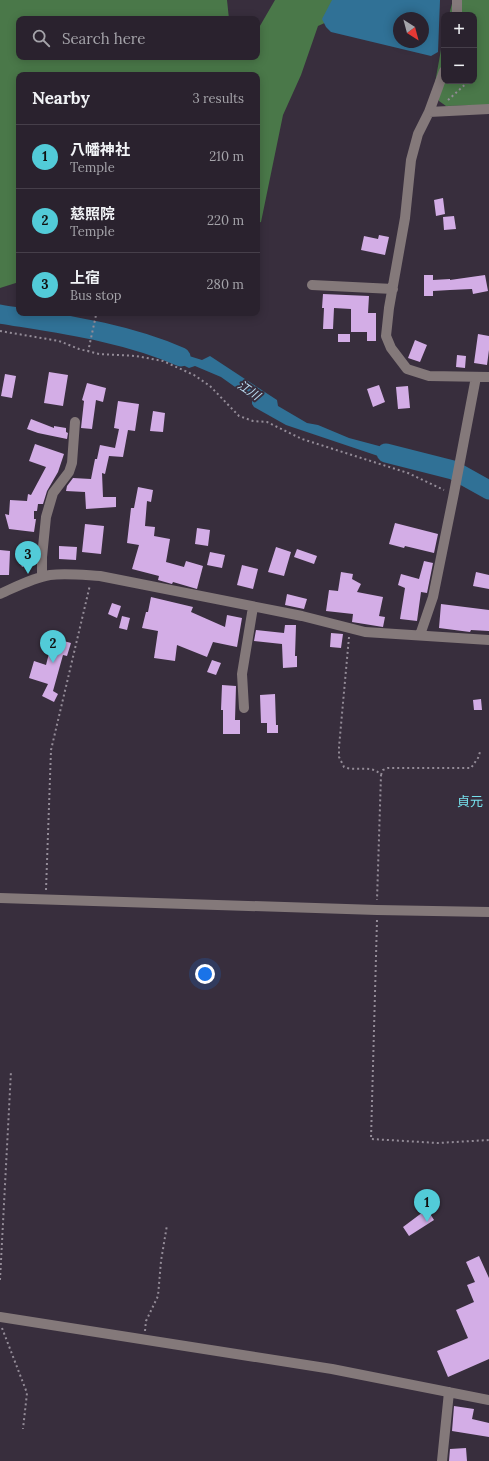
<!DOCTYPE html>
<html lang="en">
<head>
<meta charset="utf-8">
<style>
  body { margin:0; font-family:Lora,"Noto Sans JP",serif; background:#322a36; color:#f1f3f6 }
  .controls { position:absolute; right:12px; top:12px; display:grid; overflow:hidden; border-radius:8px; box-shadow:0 2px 10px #0003 }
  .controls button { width:36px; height:36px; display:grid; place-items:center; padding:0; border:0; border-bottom:1px solid #463f4a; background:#2a222e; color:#f1f3f6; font:20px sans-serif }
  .compass { position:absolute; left:393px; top:12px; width:36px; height:36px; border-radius:50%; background:#2a222e; box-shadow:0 2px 10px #0003; rotate:144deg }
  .you { position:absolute; left:205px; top:974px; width:14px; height:14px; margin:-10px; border:3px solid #fff; border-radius:50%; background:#1a73e8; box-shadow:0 0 0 6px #1a73e833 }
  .badge { display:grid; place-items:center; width:26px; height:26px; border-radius:50%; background:#52cbd8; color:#111; font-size:13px; font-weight:700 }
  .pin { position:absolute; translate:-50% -33px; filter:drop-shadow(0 1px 2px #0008) }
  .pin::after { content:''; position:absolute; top:21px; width:14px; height:12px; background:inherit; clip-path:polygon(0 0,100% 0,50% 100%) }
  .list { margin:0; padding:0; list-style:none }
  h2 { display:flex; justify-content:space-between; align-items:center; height:52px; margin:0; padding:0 16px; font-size:17px }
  h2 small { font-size:13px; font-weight:400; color:#a5a4aa }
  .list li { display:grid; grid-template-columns:26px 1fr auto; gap:12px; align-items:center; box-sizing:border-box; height:64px; padding:0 16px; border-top:1px solid #463f4a }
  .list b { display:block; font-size:15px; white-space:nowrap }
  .list p { margin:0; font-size:13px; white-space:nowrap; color:#a5a4aa }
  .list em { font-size:13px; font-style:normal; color:#a5a4aa }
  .icon { flex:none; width:22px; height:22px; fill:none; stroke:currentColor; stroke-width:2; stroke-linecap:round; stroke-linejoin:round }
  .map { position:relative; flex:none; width:489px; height:1461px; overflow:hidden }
  .search { position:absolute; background:#2a222e; box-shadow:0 2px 10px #0003; left:16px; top:16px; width:244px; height:44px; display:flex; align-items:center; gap:10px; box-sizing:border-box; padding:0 14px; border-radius:8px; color:#a5a4aa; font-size:15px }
  .panel { position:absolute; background:#2a222e; box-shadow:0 2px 10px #0003; left:16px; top:72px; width:244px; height:244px; border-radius:8px }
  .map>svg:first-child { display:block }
  .forest { fill:#4a7849 }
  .water { fill:#307196; fill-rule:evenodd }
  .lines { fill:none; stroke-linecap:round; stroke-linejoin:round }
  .river { stroke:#307196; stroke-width:19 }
  .building { fill:#d3ade6 }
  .path { stroke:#948c98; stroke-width:2; stroke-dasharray:2 3; stroke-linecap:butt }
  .minor { stroke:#84797a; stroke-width:10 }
  .labels { text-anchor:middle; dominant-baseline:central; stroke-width:4; stroke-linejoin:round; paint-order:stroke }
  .water-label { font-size:12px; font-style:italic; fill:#bee0f6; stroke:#382e3d }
  .quarter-label { font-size:13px; fill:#76e1ed; stroke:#382e3d }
</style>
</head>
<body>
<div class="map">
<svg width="489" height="1461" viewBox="0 0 489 1461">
  <rect width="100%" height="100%" fill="#382e3d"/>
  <path class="forest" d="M0,0h227l2,19h-210v38h238v-26l18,-31h100l-57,26 -17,49 -18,40 -22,107 -4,1v-148h-238v207l-19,6z
    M453,0h36v105l-43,1 -7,-5 -4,-18 9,-50v48h30v-66h-25z"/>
  <path class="water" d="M332,0h108l-2,52 -7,4 -100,-24 -5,-5 -4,-8zM399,18h24v24h-24z
    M157,346l45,14 8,-4 67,44 1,6 29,17 11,2 31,13 30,8 8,4 23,8 1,2 -3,5 -9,-2 -113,-38 -32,-18 -2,-3v-5l-31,-22 -26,-11 -6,2 -27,-13 1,-3z
    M464,468l25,15v13h-4l-14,-11 -10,-1z"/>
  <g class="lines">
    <path class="river" d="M0,314c61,10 124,18 181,43
      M386,453l67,17 36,20"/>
  </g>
  <path class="building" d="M443,198l2,16 -9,2 -2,-16z
    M454,216l2,13 -12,1 -1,-13z
    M379,235l10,2 -4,18 -24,-5 3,-14 14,3z
    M424,275h9v5l17,-1v1l35,-5 3,16 -15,3 -1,-5 -22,1 -17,1v5h-9z
    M323,294l46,2 -1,17h8v28h-9v-9h-16v-23l-17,-1 -1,21h-10l1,-21h-2z
    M338,334h12v8h-12z
    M478,334l11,2v14l-2,15 -13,-2z
    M415,340l12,5 -7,17 -12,-4z
    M457,355l9,1 -1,12 -9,-1z
    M49,372l19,3 -5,31 -19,-3z
    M5,374l11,2 -4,22 -11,-2z
    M87,383l19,5 -3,14 -7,-2 -4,29 -11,-1 3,-27 -2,-1z
    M379,385l6,17 -12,5 -6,-18z
    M408,386l2,22 -12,1 -2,-22z
    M118,401l21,3 -4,27 -7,-1 -5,27 -14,-1 -4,18 -3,-1 1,24h13v10l-30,2 -1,-17 -19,-1 1,-5 6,-8 18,1 4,-20h2l3,-14 15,3 4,-19 -5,-1z
    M153,411l12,2 -2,19 -13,-1z
    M31,419l23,9v-2l12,2v4l2,1 -1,6 -29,-6 -11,-4z
    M35,444l29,10 -6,18 -11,19 -4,13h-5l-1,7h-3v8h2l-2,13 -25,-3 -4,-15 4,1 1,-15 17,1 1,-7 3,1 15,-28 -17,-6z
    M138,487l15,3 -2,12 -4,-1 -2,25 10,1 -1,9 16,3 -4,23 18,5 2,-6 17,5 -6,23 -24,-7 -1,2 -14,-4 1,-4 -27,-7 7,-24 -12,-2 4,-35h3z
    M395,523l43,11 -4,19 -29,-7 -1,2 -15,-4z
    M85,524l19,2 -3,28 -19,-2z
    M197,528l13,2 -2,16 -13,-2z
    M59,546l18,1 -1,13 -17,-1z
    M276,547l15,5 -7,24 -16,-4z
    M297,549l20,7 -3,8 -20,-7z
    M0,550l10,1 -1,24h-9z
    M31,552l3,11 -12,4 -4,-11z
    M210,552l15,3 -3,13 -15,-3z
    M424,561l9,2 -6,30 -6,-1 -4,29 -17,-2 5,-31 -7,-3 3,-11 18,5z
    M242,565l16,4 -5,20 -16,-4z
    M341,572l12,2 -1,5 9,5 -4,8 26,5 -4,19 6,1 -2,10 -31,-5 1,-8 -27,-3 3,-21 9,1z
    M476,572l13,3v14l-16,-3z
    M287,594l20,5 -3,10 -19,-4z
    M151,597l42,10 -2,5 34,15 2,-12 15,3 -5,29 -24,-5 -6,15 -30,-12 -2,16 -21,-3 4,-27 -16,-3 4,-16h2z
    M112,603l9,3 -4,12 -9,-4z
    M441,604l48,6v21l-18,-1 -1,2 -31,-4z
    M122,616l8,2 -3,12 -8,-2z
    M285,625h11l-1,31h2v11l-14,1 -1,-24 -28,-3 2,-11 28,3z
    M331,633l12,1 -2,14 -11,-1z
    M53,638l18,5 -4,13 -4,-1 -10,36 5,3 -4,8 -12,-6 6,-12 -19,-6 5,-17 12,4z
    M212,660l9,3 -5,12 -9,-3z
    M222,685l14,1 -1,34h5v14h-17v-24h-2z
    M275,694l1,31h2v8h-11v-10h-6l-1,-28z
    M481,699l1,11h-8l-1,-10z
    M427,1209l7,11 -25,16 -6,-9z
    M479,1256l10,22v81l-41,18 -11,-26 31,-13 -12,-28 18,-8 -7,-17 8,-3 -9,-20z
    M454,1406l20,3 -2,10 17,4v14l-37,-6z
    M466,1448l1,13h-18l1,-12z"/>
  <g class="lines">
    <path class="path" d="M448,100l21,-19
      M0,331l59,10 20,8 20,5 37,2 27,5 31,14 16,11 29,30 14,5 14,1 35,17 106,34 36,17
      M88,352l8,-37
      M349,637l-10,110v10l5,10c12,5 28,-3 37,8l-4,125
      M381,775l2,-5 5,-2h83l7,-10 2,-6
      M46,890l5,-140 39,-165
      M377,920l-6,219 67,4 51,-3
      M0,1280l11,-209
      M2,1328l25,65 -4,36
      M145,1331l1,-10 12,-25 3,-35 6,-36"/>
    <path class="minor" d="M457,15v-15
      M444,71l-15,41 -11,22 -7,26 -6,58 -16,90 -3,28 5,12 16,21 22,7 60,1
      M429,112l60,-3
      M312,285l81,4
      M42,577v-20l4,-40 7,-24 16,-21 3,-9 3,-41
      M0,594c16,-7 32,-16 50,-19 16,-2 33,0 50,1l202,40 63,16 124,8
      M420,635l13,-38 21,-104 22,-116
      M244,708l-2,-34 11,-67
      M0,898l377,12 112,2
      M0,1317l332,52 157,31
      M442,1461l7,-69"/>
  </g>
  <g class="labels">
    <g class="water-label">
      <text transform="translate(249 390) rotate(34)">江川</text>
    </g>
    <g class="quarter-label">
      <text x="470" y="801">貞元</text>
    </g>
  </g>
</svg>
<div class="controls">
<button>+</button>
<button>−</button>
</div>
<svg class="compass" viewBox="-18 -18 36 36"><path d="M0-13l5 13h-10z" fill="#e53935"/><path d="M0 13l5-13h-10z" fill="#a5a4aa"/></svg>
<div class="you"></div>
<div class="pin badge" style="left:427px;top:1222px">1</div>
<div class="pin badge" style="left:53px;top:663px">2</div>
<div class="pin badge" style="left:28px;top:574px">3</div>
<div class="search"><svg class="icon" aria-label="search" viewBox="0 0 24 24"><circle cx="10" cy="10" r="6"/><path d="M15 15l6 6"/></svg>Search here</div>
<section class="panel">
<h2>Nearby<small>3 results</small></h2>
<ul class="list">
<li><span class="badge">1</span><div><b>八幡神社</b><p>Temple</p></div><em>210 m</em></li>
<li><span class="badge">2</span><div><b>慈照院</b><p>Temple</p></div><em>220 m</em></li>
<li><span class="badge">3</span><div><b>上宿</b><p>Bus stop</p></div><em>280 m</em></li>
</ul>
</section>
</div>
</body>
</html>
